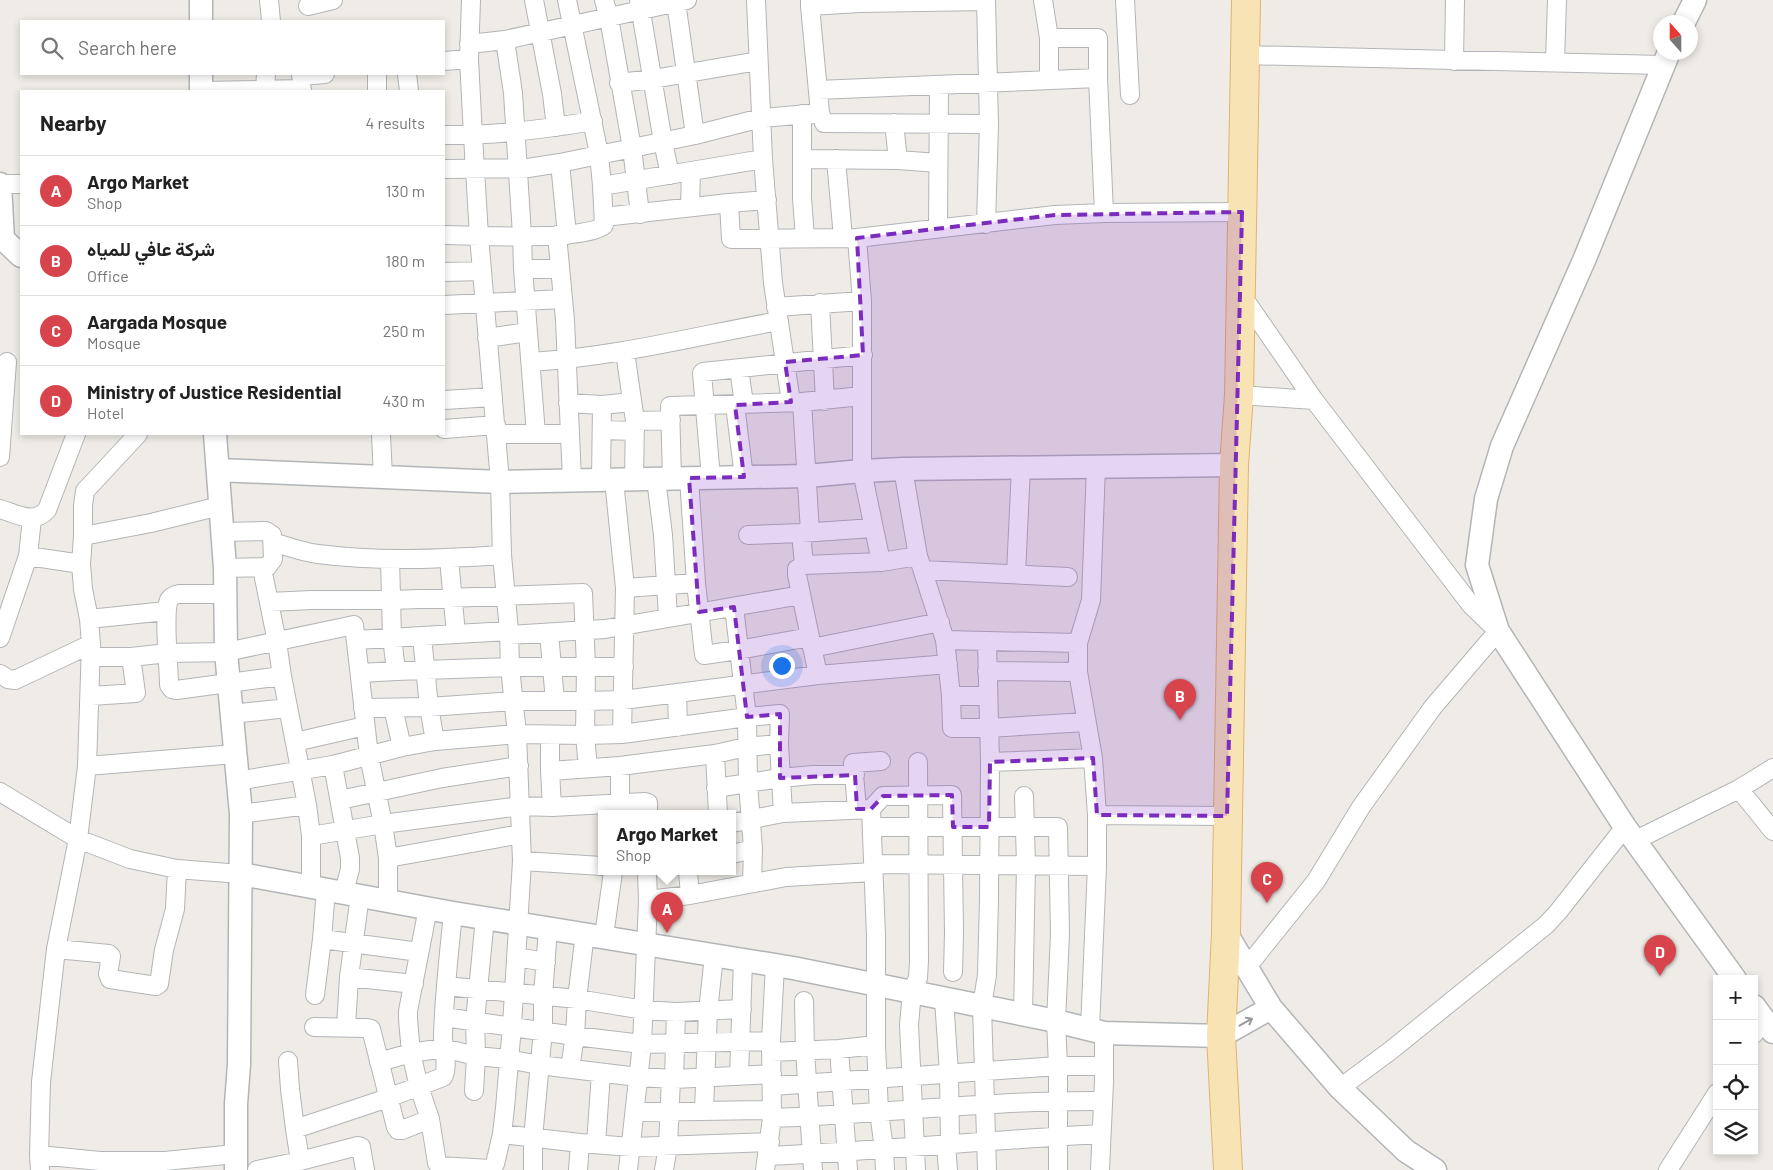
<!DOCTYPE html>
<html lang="en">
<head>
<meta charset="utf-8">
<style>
  body { margin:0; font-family:Barlow,Vazirmatn,sans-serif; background:#f6f6f6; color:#222 }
  .controls { position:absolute; right:15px; bottom:15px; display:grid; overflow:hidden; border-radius:0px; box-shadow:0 2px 8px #0003 }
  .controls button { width:45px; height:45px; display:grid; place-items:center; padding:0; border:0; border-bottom:1px solid #e0e0e0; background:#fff; color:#222; font:25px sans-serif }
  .compass { position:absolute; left:1653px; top:15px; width:45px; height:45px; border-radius:50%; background:#fff; box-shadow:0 2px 8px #0003; rotate:339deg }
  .you { position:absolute; left:781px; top:665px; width:18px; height:18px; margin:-12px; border:4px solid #fff; border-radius:50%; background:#1a73e8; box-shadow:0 0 0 8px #1a73e833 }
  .badge { display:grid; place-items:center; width:32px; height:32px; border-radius:50%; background:#d8444c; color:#fff; font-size:16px; font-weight:700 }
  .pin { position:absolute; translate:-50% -41px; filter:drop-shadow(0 1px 2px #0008) }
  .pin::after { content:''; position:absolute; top:26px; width:18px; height:15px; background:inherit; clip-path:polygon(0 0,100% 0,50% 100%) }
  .popup { position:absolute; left:598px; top:810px; width:138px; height:65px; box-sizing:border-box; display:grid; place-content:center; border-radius:0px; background:#fff; filter:drop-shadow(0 1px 4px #0005); font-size:16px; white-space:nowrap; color:#767676 }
  .popup b { font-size:19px; color:#222 }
  .popup::after { content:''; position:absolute; left:50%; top:100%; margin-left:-10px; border:10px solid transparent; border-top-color:#fff }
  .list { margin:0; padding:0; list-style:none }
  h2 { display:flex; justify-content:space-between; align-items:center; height:65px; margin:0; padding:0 20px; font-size:21px }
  h2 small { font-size:16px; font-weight:400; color:#767676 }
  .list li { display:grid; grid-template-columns:32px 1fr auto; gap:15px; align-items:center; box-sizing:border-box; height:70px; padding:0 20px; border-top:1px solid #e0e0e0 }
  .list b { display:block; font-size:19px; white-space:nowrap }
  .list p { margin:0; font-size:16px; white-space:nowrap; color:#767676 }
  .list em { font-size:16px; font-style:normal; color:#767676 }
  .icon { flex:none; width:28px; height:28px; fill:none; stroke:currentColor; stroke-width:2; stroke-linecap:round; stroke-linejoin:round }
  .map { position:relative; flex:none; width:1773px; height:1170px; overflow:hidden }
  .search { position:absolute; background:#fff; box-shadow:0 2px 8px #0003; left:20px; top:20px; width:425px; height:55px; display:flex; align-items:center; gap:12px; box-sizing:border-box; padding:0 18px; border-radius:0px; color:#767676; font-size:19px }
  .panel { position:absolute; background:#fff; box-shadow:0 2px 8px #0003; left:20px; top:90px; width:425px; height:345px; border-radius:0px }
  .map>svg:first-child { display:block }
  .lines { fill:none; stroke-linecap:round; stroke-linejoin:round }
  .minor-casing { stroke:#b2b5b8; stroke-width:20 }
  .tertiary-casing { stroke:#b2b5b8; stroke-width:25 }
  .primary-casing { stroke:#e3b26c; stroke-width:30 }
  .minor { stroke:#fff; stroke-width:18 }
  .tertiary { stroke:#fff; stroke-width:22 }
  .primary { stroke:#f7e3b4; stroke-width:28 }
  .oneway { stroke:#969a9c }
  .marked { fill:#7b2cbf; fill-opacity:0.2; stroke:#7b2cbf; stroke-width:4; stroke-dasharray:10 6; stroke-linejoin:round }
</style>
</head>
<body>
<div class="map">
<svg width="1773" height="1170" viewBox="0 0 1773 1170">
  <rect width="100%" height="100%" fill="#efece7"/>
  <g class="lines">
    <defs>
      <path id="minor" d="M269,0l2,21
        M534,0l18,94 4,33
        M604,0l5,18 23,130 8,66
        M639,0l24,142 7,33
        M756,0l7,159 10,124 18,119
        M810,0v6l49,-3 127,-2
        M1043,0l6,38v41
        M1125,0l5,95
        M676,2l19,133
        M308,6l25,-6
        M810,6l10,107 4,10 165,1
        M1049,38h49v40l6,135
        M505,40l8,53 9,142 1,34 13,165
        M469,44l36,-4 182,-40
        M1244,55l419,10
        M444,61l25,-2
        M1454,61l1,-61
        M1555,62l2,-62
        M377,74v17
        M407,74l2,17
        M301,76l24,-2
        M619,83l34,-4 105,-18
        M265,89l1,-15
        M818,90l280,-12
        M201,91l101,-2
        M802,114v84l3,40
        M894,123l4,37
        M444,135c50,1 100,-6 149,-14
        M803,159l95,1 40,3
        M836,159l7,79
        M560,163l7,72
        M444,169l84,-1 32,-5 135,-28 66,-17 59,-5
        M0,184h21
        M602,186l161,-27
        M729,203l2,36 126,-1 198,-23 49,-2 138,-1
        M690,207l1,-36
        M604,217l125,-14 38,-3
        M986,224l3,-100 -3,-124
        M938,228l1,-143
        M444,235c26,1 145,6 160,-10l-2,-39 -3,-32 -32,-154
        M557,235l8,85 7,160
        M857,238l5,63v170l19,91
        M523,269h37
        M444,272l38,-1
        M1241,294l73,106 157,205 27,26 -65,76 -72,100 -45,74 -69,86
        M820,303l5,98
        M444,305l119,-6
        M776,307l86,-6
        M487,338l41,-6
        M625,352l10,69 -1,58
        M531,362c84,-5 165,-26 248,-41
        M739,368l5,36
        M1239,395l75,5
        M444,400l49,-3
        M802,402l8,130
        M568,403l34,2 30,-3
        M735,405l9,72
        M635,421l36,-1
        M444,429l52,-4
        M603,430l32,1
        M381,434l2,44
        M496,434h73
        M0,457l7,-95
        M903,469l15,87 27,84 6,56h37
        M672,478l-2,-72 132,-4 60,-6
        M689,478l7,105
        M711,478l-9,-105 1,-1 160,-17
        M656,479l7,56 5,82
        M601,480l1,-75
        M614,480l11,108 -3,146
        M0,509c17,5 33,16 47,1l29,-76
        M222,532l44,-1 6,4 1,24 -6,8 -42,1
        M801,533l3,32
        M748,535l53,-2 72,-5
        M83,536l68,-13 69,-17
        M273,542c15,5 30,10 45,12 61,8 123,5 184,1
        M28,556l53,8
        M390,559l2,78 4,34 114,-4h114
        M262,568l15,74 5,34 25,129 4,31v51
        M923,570l145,7
        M1016,574l5,-107
        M625,588l71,-5 8,72 34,-5 72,-13
        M225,594h-46c-5,1 -8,2 -10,6 -6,14 0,66 0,85l3,4 4,1 106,-14
        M269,602l43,-2h79l192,-7 3,74 -1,68 3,33
        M734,607l13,110 1,66 5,66 -1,34
        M89,619l77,-8
        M549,633l6,68
        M456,634l53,-3
        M509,635l96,-6 196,-34
        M422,637l7,70 6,34
        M0,638l28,-82 4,-38
        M356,640l100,-6 -7,-75
        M945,640l133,3
        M987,642l3,120 -1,137 -2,76 -5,31 5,164
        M812,648l128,-26
        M91,657h40l37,-4 58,-1 128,-27 15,131 14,68 5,34v42
        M987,671l91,1
        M360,673l36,-2
        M0,674l8,5 7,1 76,-36
        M818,675l-21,-100v-6l7,-4 77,-3 37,-6
        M677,693l1,34
        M91,696l45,-3 -5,-36
        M951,696l1,32h36l98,-6
        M363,708l66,-1 85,-6h72l37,-1 195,-25 130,-11
        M393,708l9,39
        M231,714l57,-6
        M550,735v36l70,-5 95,-12
        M295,742l70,-16
        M990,762l103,-4
        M333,765l17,93v11l-6,23
        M87,766l148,-12
        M550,771l2,36
        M237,781l96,-16 69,-18 33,-6 82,-7 68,1 37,-1 125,-17 33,-3 -1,30 4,69
        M716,788l64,-10 33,-3h42
        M1739,789l34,42
        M0,792l78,47 52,20 47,10 64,5
        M340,800l102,-22 77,-12
        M857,809l-4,-46 28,-2
        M620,813v-47
        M241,814l66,-9
        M718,814l-3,-60 31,-7 33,-3
        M1097,815l130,1
        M732,823l51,-10 88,-4
        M872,827h186l2,107 -4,87 2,45v104
        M311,836l72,-12 137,-18 32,1 93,-5 3,1v11
        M1636,840l103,-51 34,-21
        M732,854l21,-5
        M388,858l133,-24
        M522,861l80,5
        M873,864l224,2
        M688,872l2,23 96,-18 87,-5
        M648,900l42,-5
        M428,908l-20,103v8l3,34 8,34 11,32 7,44 2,3 51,3 5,-5 7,-30 3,-26 7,-82 10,-165 -5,-127 -7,-67 -1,-36 -7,-76 -2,-73 -21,-246 -6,-100 -4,-77 2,-59
        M604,936l9,-64
        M322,939l97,13
        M56,949l53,5 2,2 -3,18 2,5 46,7 3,-2 5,-34 11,-41 2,-40
        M516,957l30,5
        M349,977l65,7
        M446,986l131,13 67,11 32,2 66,-3
        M315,995l7,-56 4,-50
        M944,999l5,74 1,71
        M804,1001l1,50 8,119
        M1023,1014l3,-149 -2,-69
        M444,1017l131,19 67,8 129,-3
        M314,1027l53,1 4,1 25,98 2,3h4l28,-11
        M346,1027l3,-50 11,-82
        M1090,1029l7,-163v-51l-4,-57 -15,-86v-29l13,-43 5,-134
        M1754,1034l10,-15
        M839,1049l9,121
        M771,1052l68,-3 37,-4
        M288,1061l2,28 5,40 93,-31 55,-21c6,-10 0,-30 0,-41 1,-41 6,-82 10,-123
        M379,1062l32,-9 32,-5 33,8 32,3 31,6 99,12 36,2 98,-5
        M570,1068l5,-32 2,-37 8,-66
        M739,1076l4,-115
        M674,1079l2,-67
        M772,1086l286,-20h46
        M1340,1088l50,-37 156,-126 12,-13 67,-85
        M474,1091l2,-35 -1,-35 10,-103
        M704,1110l4,-99 6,-55
        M636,1112l136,-2
        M772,1118c110,-4 220,-18 330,-17
        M295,1129l5,32
        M502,1134l78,9
        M596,1144l5,-71
        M946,1145l2,25
        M39,1155l61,6h65l70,-7
        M767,1156c112,-5 222,-16 334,-22
        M40,1170l-1,-15 2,-73 11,-98 4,-35 22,-110 9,-73 4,-122 -2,-25 -6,-30 -2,-25 2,-28v-31l2,-14 53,-57
        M257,1170l43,-9 58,-15 3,1 4,23
        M533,1170v-32l10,-108v-34l5,-68
        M578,1170l2,-27 51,4 139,-5
        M628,1170l14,-126 6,-144 -1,-28
        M664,1170l4,-24 3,-67
        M765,1170l7,-52 -1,-77 4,-76
        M885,1170l-1,-21 -5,-37 -3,-67v-109l-5,-127 12,-13 69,-1 2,138 -1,39
        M916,1170l-7,-145 3,-34 6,-13 1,-17 -1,-199
        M1100,1170l4,-88v-49
        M1668,1170l49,-77"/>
      <path id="tertiary" d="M201,0v21
        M1684,22l11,-22
        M1669,52l-84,206 -83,188 -16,53 -9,66 21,66 127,196 110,152
        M201,91v-17
        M0,184l3,55 18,17
        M215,434l10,134 1,84 15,162 -2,250 -3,40v66
        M218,470l282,12 307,-6 55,-5 41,-2 331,-4
        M241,874l212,39 340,55 263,53 48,12 117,3 50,-28
        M1226,933l45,75 69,80 66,63 29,19
        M1754,1006l19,26"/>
      <path id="primary" d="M1228,1170l-7,-134 5,-103 8,-468 5,-70 7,-395"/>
    </defs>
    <use href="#minor" class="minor-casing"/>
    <use href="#tertiary" class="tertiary-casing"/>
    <use href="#primary" class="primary-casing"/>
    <use href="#minor" class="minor"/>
    <use href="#tertiary" class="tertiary"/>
    <use href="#primary" class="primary"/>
  </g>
  <defs><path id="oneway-shaft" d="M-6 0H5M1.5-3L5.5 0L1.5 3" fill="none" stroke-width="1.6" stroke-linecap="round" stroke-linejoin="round" transform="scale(1.25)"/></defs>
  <use class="oneway" href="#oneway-shaft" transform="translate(1246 1022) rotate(-29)"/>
  <path class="marked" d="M1242,212l-15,604 -130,-1 -4,-57 -103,4 -1,65h-36l-1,-32 -69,1 -12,13h-14l-2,-34 -75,3v-64l-33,3 -13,-110 -35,5 -10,-134 55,-1 -9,-72 56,-3 -6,-40 78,-7 -6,-117 198,-23z"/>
</svg>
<div class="controls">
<button>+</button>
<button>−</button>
<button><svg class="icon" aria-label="locate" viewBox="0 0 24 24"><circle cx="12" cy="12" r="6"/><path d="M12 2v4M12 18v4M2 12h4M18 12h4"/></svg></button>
<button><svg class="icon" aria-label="layers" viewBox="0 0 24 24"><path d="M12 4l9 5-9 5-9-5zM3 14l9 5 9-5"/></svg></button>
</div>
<svg class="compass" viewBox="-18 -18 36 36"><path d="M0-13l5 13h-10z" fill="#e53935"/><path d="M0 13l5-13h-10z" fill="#767676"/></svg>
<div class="you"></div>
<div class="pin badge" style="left:667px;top:933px">A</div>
<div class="popup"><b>Argo Market</b>Shop</div>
<div class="pin badge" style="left:1180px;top:720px">B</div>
<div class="pin badge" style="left:1267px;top:903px">C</div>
<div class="pin badge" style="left:1660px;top:976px">D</div>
<div class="search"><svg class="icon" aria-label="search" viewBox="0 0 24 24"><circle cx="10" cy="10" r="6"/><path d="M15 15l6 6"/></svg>Search here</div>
<section class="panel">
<h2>Nearby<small>4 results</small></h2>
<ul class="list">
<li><span class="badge">A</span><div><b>Argo Market</b><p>Shop</p></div><em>130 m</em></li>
<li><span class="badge">B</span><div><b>شركة عافي للمياه</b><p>Office</p></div><em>180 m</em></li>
<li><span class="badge">C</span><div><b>Aargada Mosque</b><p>Mosque</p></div><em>250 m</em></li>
<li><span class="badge">D</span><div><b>Ministry of Justice Residential</b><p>Hotel</p></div><em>430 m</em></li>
</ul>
</section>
</div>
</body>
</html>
